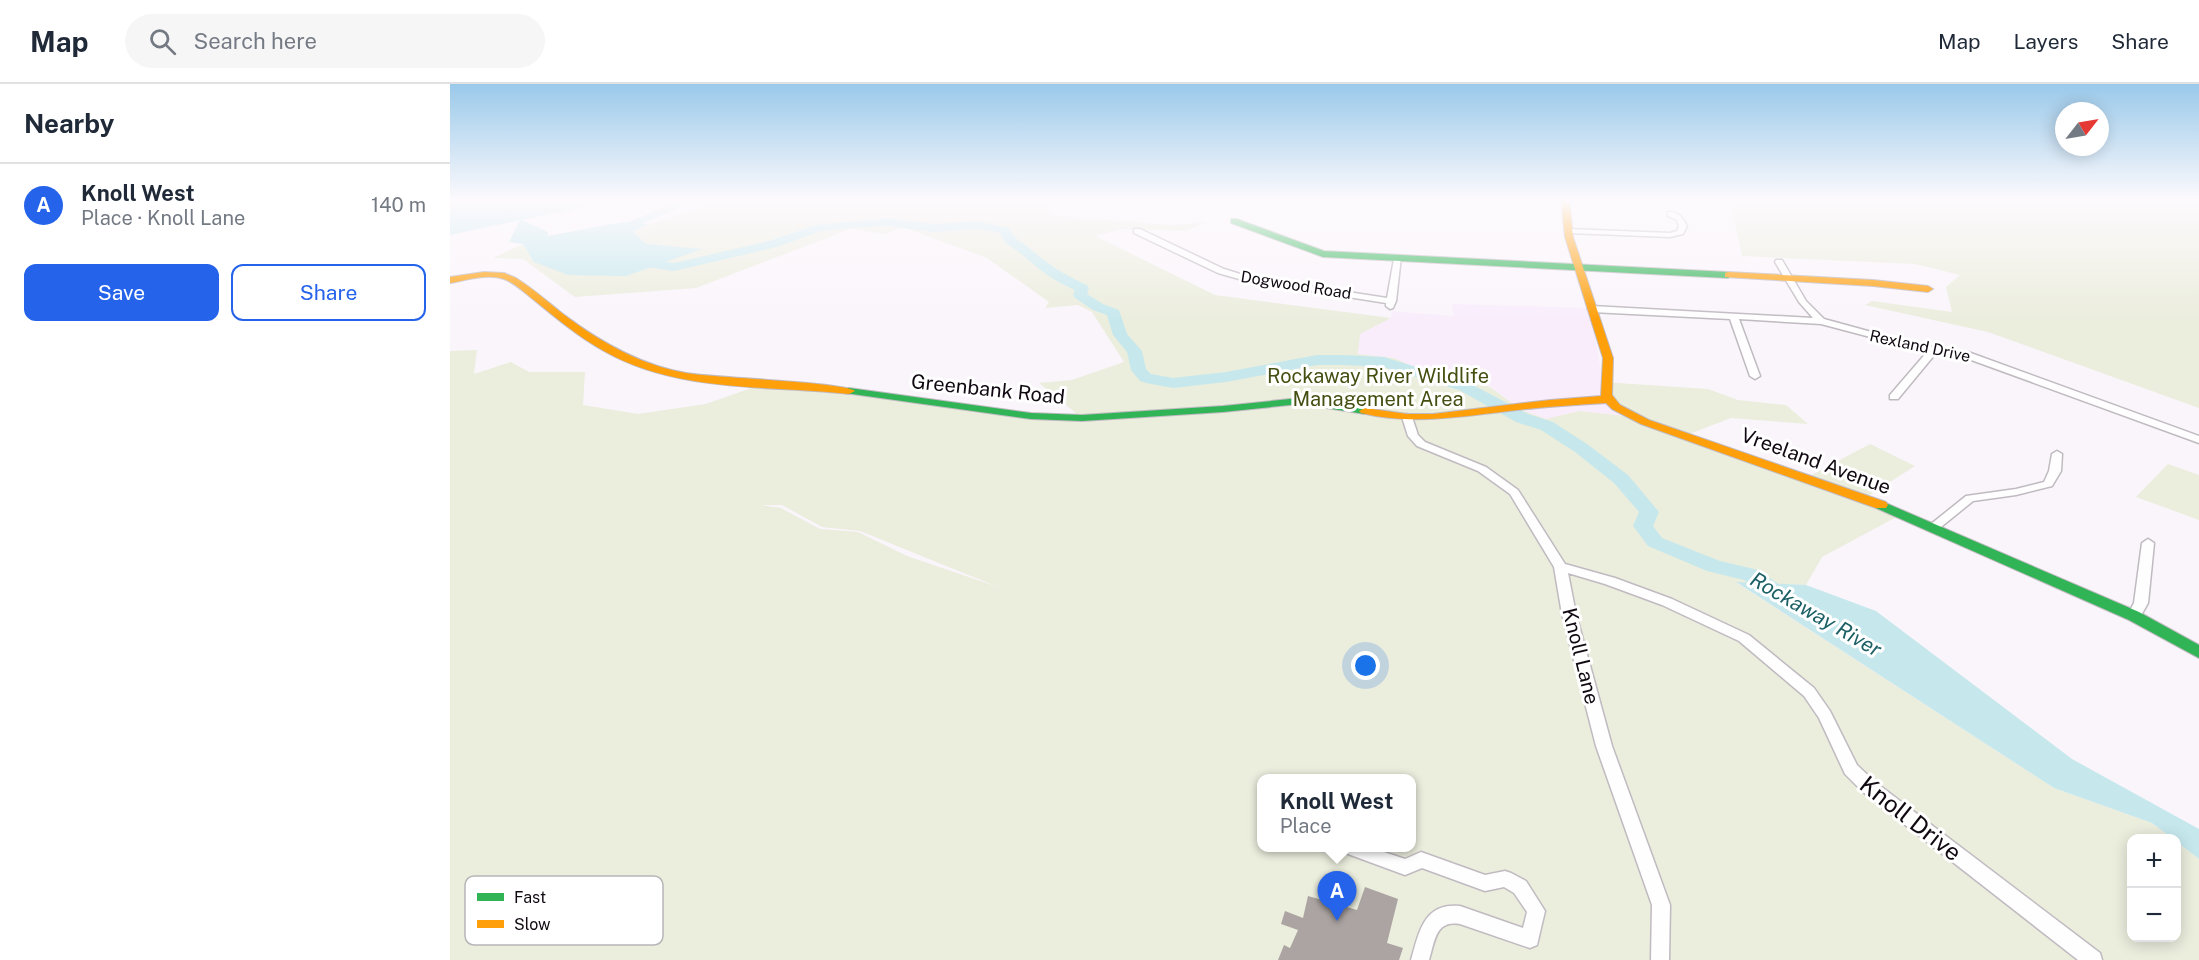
<!DOCTYPE html>
<html lang="en">
<head>
<meta charset="utf-8">
<style>
  body { margin:0; font-family:"Public Sans",sans-serif; background:#f6f6f7; color:#1f2937 }
  .controls { position:absolute; right:18px; bottom:18px; display:grid; overflow:hidden; border-radius:12px; box-shadow:0 3px 15px #0003 }
  .controls button { width:54px; height:54px; display:grid; place-items:center; padding:0; border:0; border-bottom:2px solid #e0e1e3; background:#fff; color:#1f2937; font:30px sans-serif }
  .compass { position:absolute; left:1605px; top:18px; width:54px; height:54px; border-radius:50%; background:#fff; box-shadow:0 3px 15px #0003; rotate:59deg }
  .you { position:absolute; left:916px; top:582px; width:21px; height:21px; margin:-15px; border:4px solid #fff; border-radius:50%; background:#1a73e8; box-shadow:0 0 0 9px #1a73e833 }
  .badge { display:grid; place-items:center; width:39px; height:39px; border-radius:50%; background:#2563eb; color:#fff; font-size:20px; font-weight:700 }
  .pin { position:absolute; translate:-50% -50px; filter:drop-shadow(0 2px 3px #0008) }
  .pin::after { content:''; position:absolute; top:32px; width:21px; height:18px; background:inherit; clip-path:polygon(0 0,100% 0,50% 100%) }
  .popup { position:absolute; left:807px; top:690px; width:159px; height:78px; box-sizing:border-box; display:grid; place-content:center; border-radius:12px; background:#fff; filter:drop-shadow(0 2px 4px #0005); font-size:20px; white-space:nowrap; color:#747a83 }
  .popup b { font-size:22px; color:#1f2937 }
  .popup::after { content:''; position:absolute; left:50%; top:100%; margin-left:-12px; border:12px solid transparent; border-top-color:#fff }
  .list { margin:0; padding:0; list-style:none }
  h2 { display:flex; justify-content:space-between; align-items:center; height:78px; margin:0; padding:0 24px; font-size:26px }
  h2 small { font-size:20px; font-weight:400; color:#747a83 }
  .list li { display:grid; grid-template-columns:39px 1fr auto; gap:18px; align-items:center; box-sizing:border-box; height:84px; padding:0 24px; border-top:2px solid #e0e1e3 }
  .list b { display:block; font-size:22px; white-space:nowrap }
  .list p { margin:0; font-size:20px; white-space:nowrap; color:#747a83 }
  .list em { font-size:20px; font-style:normal; color:#747a83 }
  .actions { display:flex; gap:12px; padding:18px 24px }
  .actions a { flex:1; padding:14px 0; border:2px solid #2563eb; border-radius:12px; text-align:center; font-size:21px; color:#2563eb }
  .actions .main { background:#2563eb; color:#fff }
  .icon { flex:none; width:33px; height:33px; fill:none; stroke:currentColor; stroke-width:2; stroke-linecap:round; stroke-linejoin:round }
  .map { position:relative; flex:none; width:1749px; height:876px; overflow:hidden }
  header { display:flex; align-items:center; gap:36px; box-sizing:border-box; height:84px; padding:0 30px; background:#fff; border-bottom:2px solid #e0e1e3 }
  header strong { font-size:28px }
  nav { display:flex; gap:33px; margin-inline-start:auto; font-size:21px }
  .search { width:420px; height:54px; background:#f6f6f7; display:flex; align-items:center; gap:15px; box-sizing:border-box; padding:0 21px; border-radius:33px; color:#747a83; font-size:22px }
  main { display:flex }
  aside { flex:1; background:#fff }
  .map>svg:first-child { display:block }
  .built { fill:#f9edfc }
  .green { fill:#ebeddd; fill-rule:evenodd }
  .water { fill:#c6e8ed }
  .lines { fill:none; stroke-linecap:round; stroke-linejoin:round }
  .river { fill:#c6e8ed; fill-rule:evenodd }
  .building { fill:#aba4a2 }
  .street-casing { stroke:#c0bac1; stroke-width:3 }
  .fast-casing { stroke:#c0bac1; stroke-width:2 }
  .slow-casing { stroke:#c0bac1; stroke-width:2 }
  .street { fill:#fefefe; fill-rule:evenodd }
  .fast { fill:#30b455; fill-rule:evenodd }
  .slow { fill:#ff9f0a; fill-rule:evenodd }
  .labels { text-anchor:middle; dominant-baseline:central; stroke-width:6; stroke-linejoin:round; paint-order:stroke }
  .far-street-label { font-size:16px; fill:#110912; stroke:#fff }
  .park-label { font-size:20px; fill:#454f12; stroke:#fff }
  .street-label { font-size:20px; fill:#110912; stroke:#fff }
  .water-label { font-size:21px; font-style:italic; fill:#1c6065; stroke:#fff }
  .near-street-label { font-size:24px; fill:#110912; stroke:#fff }
  .key { fill:#fff; stroke:#b8b5b8; stroke-width:1.5 }
  .key-label { font-size:16px; fill:#110912 }
</style>
</head>
<body>
<header>
<strong>Map</strong>
<div class="search"><svg class="icon" aria-label="search" viewBox="0 0 24 24"><circle cx="10" cy="10" r="6"/><path d="M15 15l6 6"/></svg>Search here</div>
<nav><a>Map</a><a>Layers</a><a>Share</a></nav>
</header>
<main>
<aside>
<h2>Nearby<small></small></h2>
<ul class="list">
<li><span class="badge">A</span><div><b>Knoll West</b><p>Place · Knoll Lane</p></div><em>140 m</em></li>
</ul>
<div class="actions"><a class="main">Save</a><a>Share</a></div>
</aside>
<div class="map">
<svg width="1749" height="876" viewBox="0 0 1749 876">
  <rect width="100%" height="100%" fill="#faf5fb"/>
  <path class="built" d="M1002,220l138,4 13,74 24,34 -48,-5 -33,8 -24,-9 -32,-24 -40,-13 -27,-2 -29,-13 -36,-4 2,-20 31,-16 1,-7 62,5z"/>
  <path class="green" d="M275,115h337l-11,4 -5,8 9,5 116,9 36,-3 -21,9 -65,-2 -26,7 120,59 176,23 -31,16 -2,20 36,4 29,13 27,2 40,14 32,23 24,9 33,-8 47,5 -23,-34 105,7 30,11 48,5 22,19 -77,-6 -47,18 122,42 64,-34 45,22 -50,32 37,16 -80,43 -16,28 -69,-2 317,205 98,35 20,15h-40v100h44l1,-96 22,17v101h-1749v-609l27,-1 -3,24 37,-12 18,10h56l-2,33 55,9 68,-10 54,-19h38l285,34 -44,-36 33,-3 52,-18 -32,-50 -14,-7 -33,3 4,-6 -62,-44 -84,-31 -19,7 -34,-5 -154,59 -121,9 -52,-38 -30,-1 30,-14 11,18 166,-13 -54,-5 -13,-12c29,-14 61,-20 92,-33zM310,421h22l40,22 38,4 138,56 -91,-31 -49,-24 -38,-3 -39,-21zM812,694h150v70h-150z
    M1246,115h503v209l-211,-76 -123,-27 7,-4 80,11 -6,-25 14,-12 -45,-11 -173,-8 -11,-49 -14,-1z
    M1718,380l31,11v45l-63,-23z"/>
  <path class="water" d="M0,115h170l-98,21 26,12 -1,4 76,-14 26,2 -16,8 13,12 56,5 -76,27 -58,-1 -34,-13 -11,-18 -14,-2 11,-22 -70,15z
    M1286,498l70,3 70,26 196,148 127,70v30l-22,-17 -1,-4h-4l-20,-15 -98,-35z"/>
  <g class="lines">
    <path class="river" d="M236,115h16l-89,36 -4,1 -6,-4z
      M437,134l47,6 44,-3 31,7c7,13 10,11 20,20 19,16 35,27 58,37l2,3 -2,6 16,10 16,6 8,24 15,17 4,18 5,5 22,4 53,-6 91,-17h27l40,2 87,27 57,30 25,8 34,22 41,31 31,37 -6,14 9,12 58,23 38,9 34,23 3,5 -3,5 -8,2 -8,-2 -32,-23 -37,-9 -59,-25 -15,-20 6,-14 -25,-29 -39,-31 -34,-22 -25,-8 -57,-32 -76,-23 -39,-2h-27l-91,17 -53,6 -27,-5 -6,-2 -9,-11 -4,-18 -14,-17 -6,-20 -14,-5 -18,-12 -2,-3 2,-5c-27,-12 -34,-20 -55,-37 -9,-7 -16,-9 -20,-20l-22,-4 -44,3 -47,-6 -49,3 -20,3 -41,15 -103,24 -42,-6 -6,-4 6,-4 42,6 95,-22 46,-16z"/>
  </g>
  <path class="building" d="M915,803l33,12 -11,44 16,5 -4,12h-121l6,-15 6,3 8,-18 -17,-6 4,-13 18,7 5,-22 49,14z"/>
  <g class="lines">
    <defs>
      <path id="street" d="M1218,128c10,-1 15,6 19,14l-4,8 -13,3 -101,-4 -4,-2 4,-2 101,4 7,-2 2,-5 -2,-6 -9,-4z
        M684,145h6l84,40 26,8 137,21 7,-39 7,-2 -5,44 -3,7 -3,1 -4,-3v-3l-140,-22 -28,-8 -84,-40z
        M1326,176h6l24,41 18,18 95,26 49,7 231,84v7l-236,-86 -27,-4 -38,46h-8v-4l37,-43 -106,-28 -82,-5 21,57 -5,3 -5,-3 -20,-57 -138,-7 -4,-3 4,-3 221,12 -14,-16 -24,-40z
        M957,330l5,3 6,18 7,7 61,25 32,23 47,74 50,14 57,21 77,36 65,53 16,23 27,54 18,17 225,171 2,7h-24l-215,-168 -18,-18 -26,-56 -15,-22 -65,-55 -77,-36 -57,-21 -37,-11 8,41 36,132 58,159 -1,55h-18l1,-55 -56,-159 -34,-132 -8,-47 -44,-73 -32,-23 -61,-25 -9,-10 -6,-19z
        M1607,367l5,3 -1,17 -9,15 -36,9 -43,6 -37,30 -4,1 -6,-4 40,-32 50,-7 28,-7 5,-11 3,-17z
        M1698,455l6,4 -6,60 -9,16h-10l-2,-3 7,-13 8,-60z
        M896,764h26l33,11 16,-7 64,23 20,-4 6,2 15,8 19,30 -8,34 -7,3 -70,-24c-25,-4 -25,17 -31,36h-18c8,-28 13,-58 49,-54l63,22 4,-16 -13,-19 -10,-6 -19,4 -63,-23 -17,7 -57,-21z"/>
      <path id="fast" d="M781,135h6l87,32 404,21 5,3 -5,3 -405,-21 -92,-34z
        M399,304l182,25 51,2 141,-9 77,-8 65,10 6,3 -6,3 -65,-10 -77,8 -141,9 -51,-2 -186,-26v-4z
        M1431,417l258,111 60,33v13l-70,-38 -253,-112 -2,-3 2,-3z"/>
      <path id="slow" d="M1111,115h8l4,38 40,121 -1,37 8,10 29,15 237,82 2,3 -2,3h-10l-235,-84 -29,-15 -6,-6c-32,2 -65,4 -97,8 -50,6 -98,14 -148,2l-2,-2 6,-3 42,6h26l117,-14 51,-4 2,-38 -38,-121z
        M34,188l20,1 12,5c16,10 32,24 47,36 37,28 77,51 123,59 27,5 158,9 169,18l-6,3c-82,-9 -171,-1 -245,-43 -25,-14 -48,-33 -70,-51 -9,-7 -19,-17 -30,-21 -17,-6 -37,1 -54,4v-6z
        M1278,188l145,8 55,6 5,3 -5,3 -55,-6 -148,-9v-4z"/>
    </defs>
    <use href="#street" class="street-casing"/>
    <use href="#fast" class="fast-casing"/>
    <use href="#slow" class="slow-casing"/>
    <use href="#street" class="street"/>
    <use href="#fast" class="fast"/>
    <use href="#slow" class="slow"/>
  </g>
  <linearGradient id="sky" x2="0" y2="1"><stop stop-color="#9ac9ea"/><stop offset="0.49" stop-color="#fdfafd"/><stop offset="1" stop-color="#fdfafd" stop-opacity="0"/></linearGradient>
  <rect width="1749" height="237" fill="url(#sky)"/>
  <g class="labels">
    <g class="far-street-label">
      <text transform="translate(846 201) rotate(9)">Dogwood Road</text>
      <text transform="translate(1470 262) rotate(12)">Rexland Drive</text>
    </g>
    <g class="park-label">
      <text x="928" y="292">Rockaway River Wildlife<tspan x="928" dy="23">Management Area</tspan></text>
    </g>
    <g class="street-label">
      <text transform="translate(538 305) rotate(6)">Greenbank Road</text>
      <text transform="translate(1366 377) rotate(20)">Vreeland Avenue</text>
      <text transform="translate(1131 572) rotate(76)">Knoll Lane</text>
    </g>
    <g class="water-label">
      <text transform="translate(1366 530) rotate(30)">Rockaway River</text>
    </g>
    <g class="near-street-label">
      <text transform="translate(1461 734) rotate(38)">Knoll Drive</text>
    </g>
  </g>
  <rect x="15" y="792" width="198" height="69" rx="9" class="key"/>
  <rect x="27" y="809" width="27" height="8" fill="#30b455"/>
  <rect x="27" y="836" width="27" height="8" fill="#ff9f0a"/>
  <g class="key-label">
    <text x="64" y="819">Fast</text>
    <text x="64" y="846">Slow</text>
  </g>
</svg>
<div class="controls">
<button>+</button>
<button>−</button>
</div>
<svg class="compass" viewBox="-18 -18 36 36"><path d="M0-13l5 13h-10z" fill="#e53935"/><path d="M0 13l5-13h-10z" fill="#747a83"/></svg>
<div class="you"></div>
<div class="pin badge" style="left:887px;top:837px">A</div>
<div class="popup"><b>Knoll West</b>Place</div>
</div>
</main>
</body>
</html>
